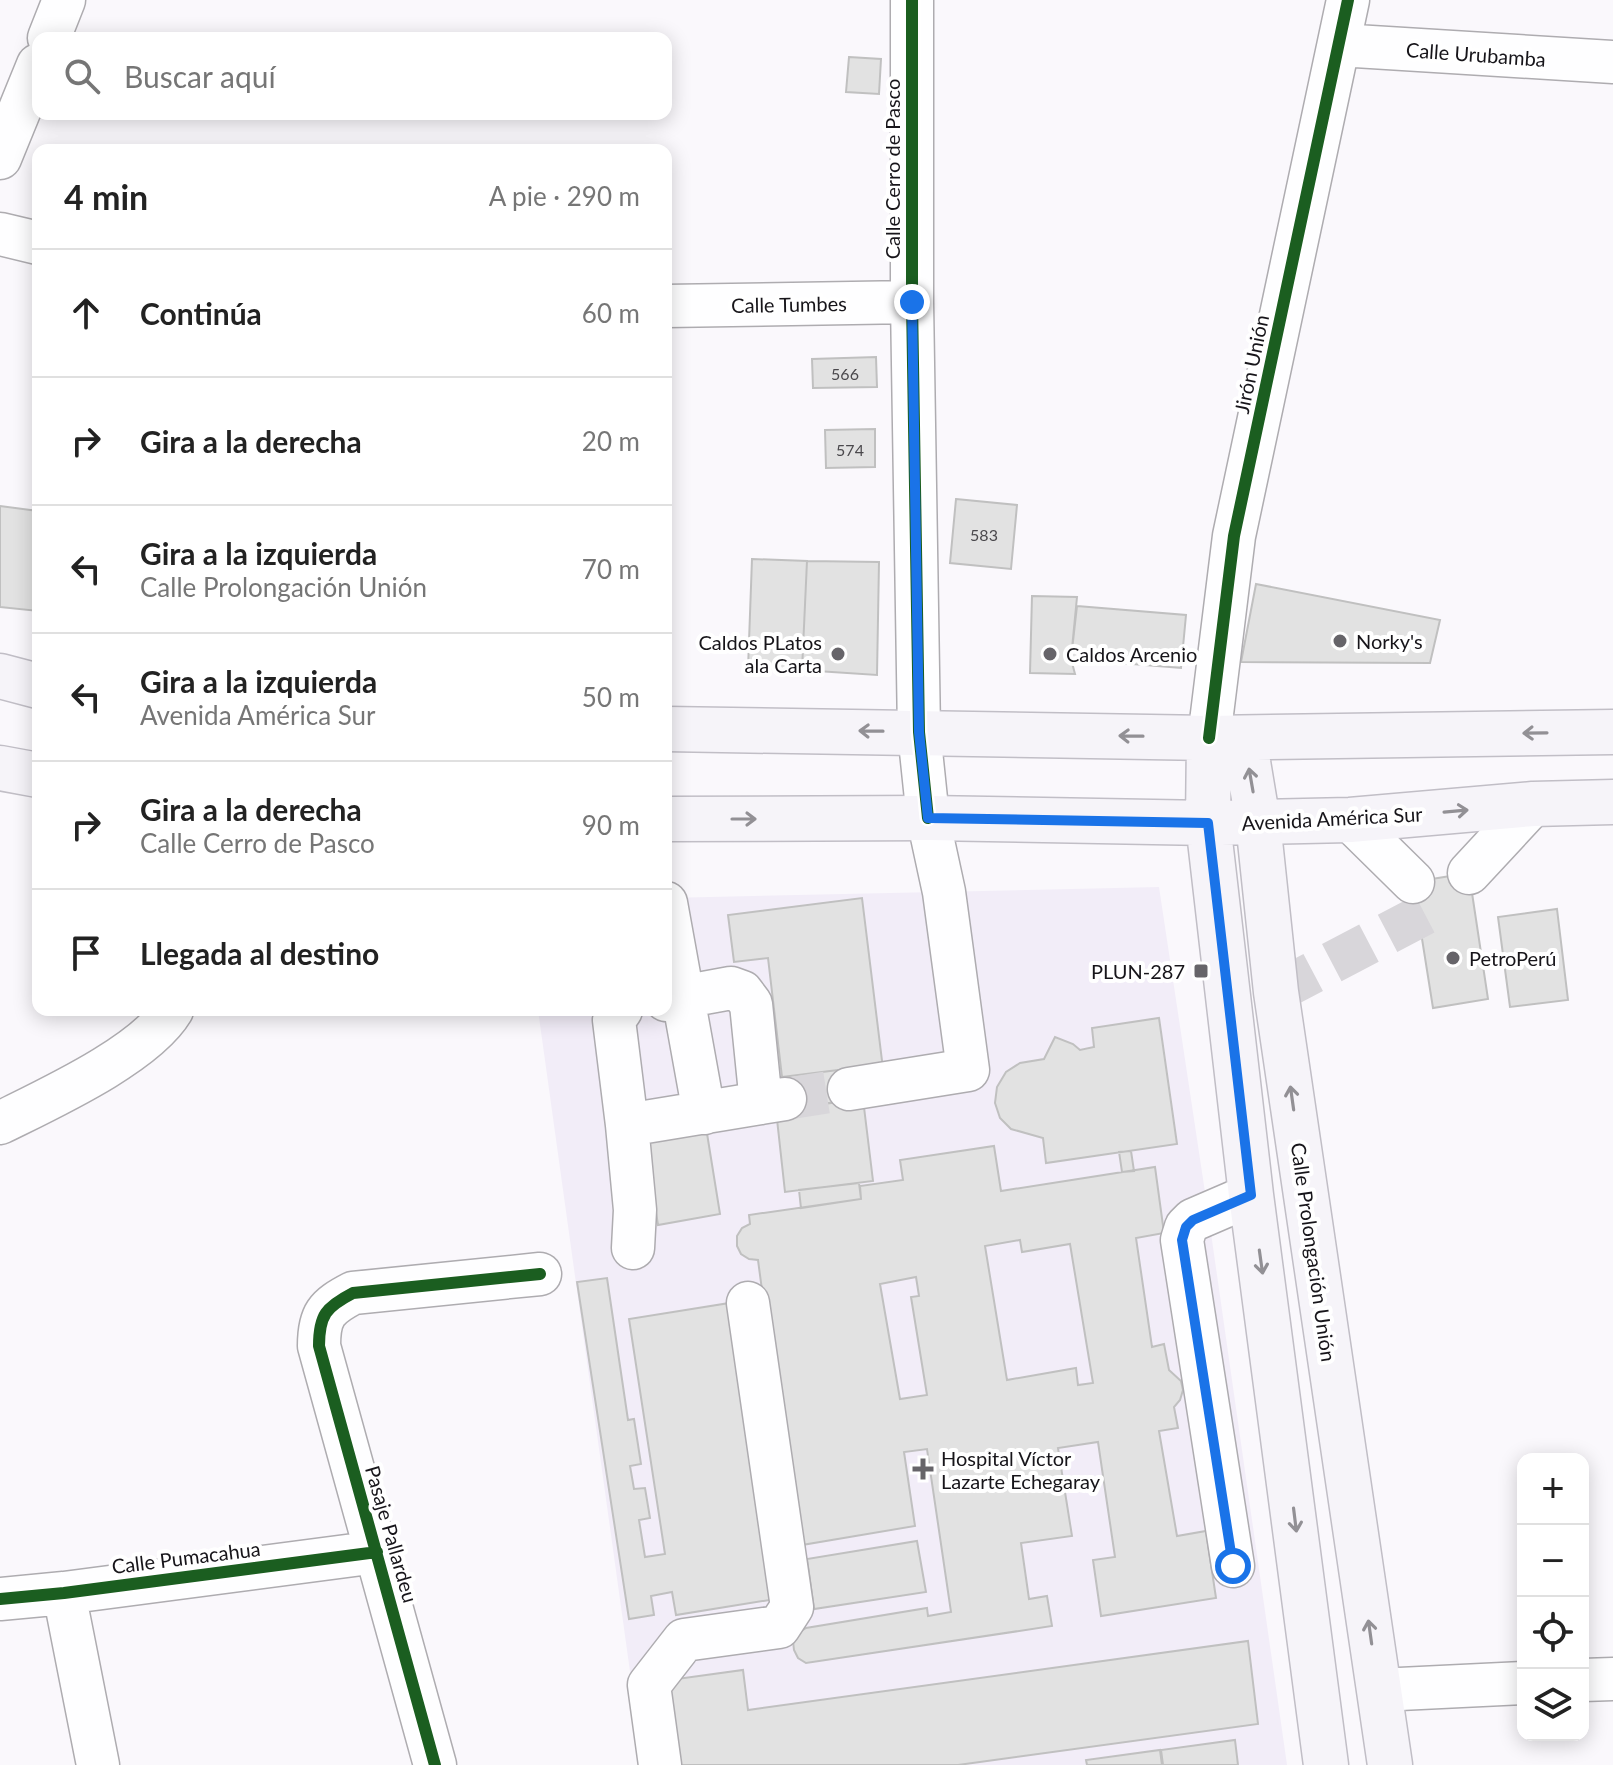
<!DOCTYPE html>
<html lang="es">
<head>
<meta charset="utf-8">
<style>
  body { margin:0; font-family:Lato,sans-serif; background:#f2f2f2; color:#222 }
  .controls { position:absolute; right:24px; bottom:24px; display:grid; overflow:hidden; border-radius:16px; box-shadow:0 4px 20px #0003 }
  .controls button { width:72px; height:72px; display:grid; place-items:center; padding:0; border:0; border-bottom:2px solid #e0e0e0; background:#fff; color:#222; font:40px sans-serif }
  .stop { position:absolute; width:24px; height:24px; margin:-18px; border:6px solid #1a73e8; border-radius:50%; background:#fff }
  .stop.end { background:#1a73e8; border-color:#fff; box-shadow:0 2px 8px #0008 }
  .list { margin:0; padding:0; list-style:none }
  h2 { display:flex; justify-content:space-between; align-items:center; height:104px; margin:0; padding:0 32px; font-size:34px }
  h2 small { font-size:26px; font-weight:400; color:#767676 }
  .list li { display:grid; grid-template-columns:52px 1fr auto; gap:24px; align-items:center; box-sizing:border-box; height:128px; padding:0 32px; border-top:2px solid #e0e0e0 }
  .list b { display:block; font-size:30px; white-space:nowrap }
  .list p { margin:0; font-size:26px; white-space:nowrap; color:#767676 }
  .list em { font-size:26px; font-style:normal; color:#767676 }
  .icon { flex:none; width:44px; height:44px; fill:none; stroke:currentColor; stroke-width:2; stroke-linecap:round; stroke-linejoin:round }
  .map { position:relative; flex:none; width:1613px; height:1765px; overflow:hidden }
  .search { position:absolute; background:#fff; box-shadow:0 4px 20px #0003; left:32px; top:32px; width:640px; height:88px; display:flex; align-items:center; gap:20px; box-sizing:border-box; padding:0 28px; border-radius:16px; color:#767676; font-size:30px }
  .panel { position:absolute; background:#fff; box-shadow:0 4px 20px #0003; left:32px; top:144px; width:640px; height:872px; border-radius:16px }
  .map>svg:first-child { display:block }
  .built { fill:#f2edf8 }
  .building { fill:#e2e2e2; stroke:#c0c0c0; stroke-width:2; fill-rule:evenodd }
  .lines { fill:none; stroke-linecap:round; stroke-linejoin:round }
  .minor-tunnel { stroke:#d8d6da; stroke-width:42; stroke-dasharray:42 21; stroke-linecap:butt }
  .minor-casing { stroke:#aeacb0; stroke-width:45 }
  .major-casing { stroke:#c1bec6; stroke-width:47 }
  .minor { stroke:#fefeff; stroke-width:42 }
  .major { stroke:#f6f4f9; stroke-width:44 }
  .cycleway-casing { stroke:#fff; stroke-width:17 }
  .cycleway { stroke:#1b5e20; stroke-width:12 }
  .oneway { stroke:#929095 }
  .route { stroke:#1a73e8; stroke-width:10 }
  .poi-dot { fill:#666469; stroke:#fff; stroke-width:3 }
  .labels { text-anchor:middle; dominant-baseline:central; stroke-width:8; stroke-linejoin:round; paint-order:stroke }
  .number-label { font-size:16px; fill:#4b494d }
  .street-label { font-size:20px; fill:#17151a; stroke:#fff }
  .poi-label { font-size:20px; fill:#17151a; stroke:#fff; text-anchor:start }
</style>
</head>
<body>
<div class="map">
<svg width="1613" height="1765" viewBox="0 0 1613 1765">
  <rect width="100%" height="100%" fill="#faf8fc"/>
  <path class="built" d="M1159,887l49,325 79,553h-644l-105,-755h128v-112z"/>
  <path class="building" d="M849,57l32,2 -2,35 -33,-2z
    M876,357l1,30 -64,1 -1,-29z
    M875,429v38l-49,1 -1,-38z
    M956,499l61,6 -6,64 -61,-6z
    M0,506l38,5v100l-38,-4z
    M752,559l55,2 -5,109 -54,-1z
    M807,561l72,1 -2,113 -75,-5z
    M1256,584l184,36 -10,43 -189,-1z
    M1032,596l45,1 -6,62 4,15 -45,-1z
    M1077,606l109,9 -5,53 -110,-9z
    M1469,873l19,126 -55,9 -20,-126z
    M862,898l22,179 -38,-8 -64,8 -14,-119 -34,4 -6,-47z
    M1557,909l11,91 -58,7 -12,-90z
    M1159,1018l18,126 -131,19 -3,-25 -32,-9 -11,-11 -5,-15 2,-16 9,-15 14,-9 24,-4 11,-22 18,7 7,6 14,-3 -2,-19z
    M846,1069l4,31 -64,9 -4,-32z
    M863,1099l10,82 -88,11 -9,-82z
    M705,1121l15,93 -62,11 -15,-94z
    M994,1146l7,45 154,-24 9,66 -28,5 16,109 12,-3 5,26 12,11 2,9 -3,10 -6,7 4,21 -19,3 18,105 29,-5 10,67 -115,18 -8,-56 22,-3 -17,-115 -40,6 14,88 -51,7 8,56 18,-3 5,30 -246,37 -8,-5 -4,-8 -1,-9 5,-8 8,-5 121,-20 1,8 23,-4 -24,-163 -23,3 11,74 -119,20 -38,-286 -9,-1 -8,-5 -4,-8v-10l5,-8 8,-4 -1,-9 112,-16 -1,-13 43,-6 -3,-20zM1020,1240l2,12 48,-8 23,139 -15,2 -2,-17 -69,12 -22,-134zM916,1277l3,19 -8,1 16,98 -27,4 -20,-115z
    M1131,1151l3,20 -12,1 -3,-20z
    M859,1183l2,16 -60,9 -2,-18z
    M607,1278l21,142 6,-1 7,45 -11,2 4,23 11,-1 5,30 -11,2 6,37 20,-3 -36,-235 113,-18 46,296 -112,18 -4,-23 -21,4 3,19 -25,4 -52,-337z
    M917,1541l9,51 -112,17 -7,-50z
    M1248,1641l10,83 -300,41h-285l-11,-84 81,-11 5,40z
    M1235,1740l3,25h-75l-2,-15z
    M1160,1750l2,15h-75l-1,-5z"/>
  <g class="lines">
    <path class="minor-tunnel" d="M1276,992l160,-84
      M785,1099l64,-10"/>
    <defs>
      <path id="minor" d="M49,38l15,-38
        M1339,45l274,17
        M0,158l38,-93
        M0,234l38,9
        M666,306l246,-4
        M1209,738l25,-202 114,-536
        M1350,820l63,62
        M1469,873l64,-69
        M666,903l38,210
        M666,1000l65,-12 11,4 9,12 10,99
        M621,1010l-7,10 13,105
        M849,1089l119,-19 -24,-178 -16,-74 -9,-86 -7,-430v-302
        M0,1123c48,-24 145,-68 172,-113
        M633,1248l2,-38 -8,-85 158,-26
        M1233,1566l-51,-326 4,-13 7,-7 58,-25
        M64,1593l34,172
        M0,1599l64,-6 313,-41
        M1583,1680l30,-1
        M1379,1690l144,-7
        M435,1765l-116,-419c0,-31 7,-39 34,-53l187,-19
        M660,1765l-11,-80 35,-45 95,-13 13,-20 -44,-304"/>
      <path id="major" d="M0,676l38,10
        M666,729l543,9 404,-6
        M1209,738l-1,85 43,372 75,570
        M1244,738l14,84 18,170 114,773
        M0,768l38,7
        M666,819l262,-1 280,5 142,-3 183,-16 80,-2"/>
    </defs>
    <use href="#minor" class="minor-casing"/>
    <use href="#major" class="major-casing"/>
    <use href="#minor" class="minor"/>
    <use href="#major" class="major"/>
    <defs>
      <path id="cycleway" d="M912,0v302l7,430 9,86
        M1209,738l25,-202 114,-536
        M0,1599l64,-6 313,-41
        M435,1765l-116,-419c0,-31 7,-39 34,-53l187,-19"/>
    </defs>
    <use href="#cycleway" class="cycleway-casing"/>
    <use href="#cycleway" class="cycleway"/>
  </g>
  <defs><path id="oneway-shaft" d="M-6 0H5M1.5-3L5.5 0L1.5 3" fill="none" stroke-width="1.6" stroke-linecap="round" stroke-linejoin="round" transform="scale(2)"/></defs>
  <g class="oneway">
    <use href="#oneway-shaft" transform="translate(871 731) rotate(-179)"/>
    <use href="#oneway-shaft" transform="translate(1535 733) rotate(179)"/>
    <use href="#oneway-shaft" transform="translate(1131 736) rotate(-179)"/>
    <use href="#oneway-shaft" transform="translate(1251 780) rotate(-100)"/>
    <use href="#oneway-shaft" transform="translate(1456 811) rotate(-5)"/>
    <use href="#oneway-shaft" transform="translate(744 819)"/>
    <use href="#oneway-shaft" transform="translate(1292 1098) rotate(-98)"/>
    <use href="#oneway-shaft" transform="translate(1261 1262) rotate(82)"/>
    <use href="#oneway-shaft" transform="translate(1295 1520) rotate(83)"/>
    <use href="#oneway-shaft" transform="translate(1370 1632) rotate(-98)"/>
  </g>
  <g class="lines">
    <path class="route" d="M912,302l7,430 9,86 280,5 43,372 -58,25 -7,7 -4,13 51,326"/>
  </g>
  <g class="poi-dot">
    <circle cx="1340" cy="641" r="8"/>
    <circle cx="838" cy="654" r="8"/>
    <circle cx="1050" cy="654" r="8"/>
    <circle cx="1453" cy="958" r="8"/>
    <rect x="1193" y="963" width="16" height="16" rx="4"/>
    <path d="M919 1457h8v8h8v8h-8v8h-8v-8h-8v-8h8z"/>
  </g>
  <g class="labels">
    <g class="number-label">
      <text x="845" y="373">566</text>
      <text x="850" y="449">574</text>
      <text x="984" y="534">583</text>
    </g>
    <g class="street-label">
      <text transform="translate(1476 54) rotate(4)">Calle Urubamba</text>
      <text transform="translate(892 169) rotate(-90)">Calle Cerro de Pasco</text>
      <text transform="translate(789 304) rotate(-1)">Calle Tumbes</text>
      <text transform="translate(1251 364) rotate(-78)">Jirón Unión</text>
      <text transform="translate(1332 818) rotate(-3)">Avenida América Sur</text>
      <text transform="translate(1314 1252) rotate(82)">Calle Prolongación Unión</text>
      <text transform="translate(392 1534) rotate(74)">Pasaje Pallardeu</text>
      <text transform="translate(186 1557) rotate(-7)">Calle Pumacahua</text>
    </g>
    <g class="poi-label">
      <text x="1356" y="641">Norky's</text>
      <text x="822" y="642" text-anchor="end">Caldos PLatos<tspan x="822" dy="23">ala Carta</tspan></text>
      <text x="1066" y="654">Caldos Arcenio</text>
      <text x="1469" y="958">PetroPerú</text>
      <text x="1185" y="971" text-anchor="end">PLUN-287</text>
      <text x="941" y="1458">Hospital Víctor<tspan x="941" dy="23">Lazarte Echegaray</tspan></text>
    </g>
  </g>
</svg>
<div class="controls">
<button>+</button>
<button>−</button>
<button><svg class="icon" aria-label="locate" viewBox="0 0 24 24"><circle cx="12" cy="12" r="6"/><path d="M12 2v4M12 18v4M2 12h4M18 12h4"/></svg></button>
<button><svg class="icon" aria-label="layers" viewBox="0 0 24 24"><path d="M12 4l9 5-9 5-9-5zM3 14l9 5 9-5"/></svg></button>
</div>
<div class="stop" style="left:1233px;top:1566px"></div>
<div class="stop end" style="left:912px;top:302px"></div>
<div class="search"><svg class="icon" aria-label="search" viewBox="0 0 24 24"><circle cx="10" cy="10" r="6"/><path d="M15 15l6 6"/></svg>Buscar aquí</div>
<section class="panel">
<h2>4 min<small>A pie · 290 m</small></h2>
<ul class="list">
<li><svg class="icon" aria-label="ahead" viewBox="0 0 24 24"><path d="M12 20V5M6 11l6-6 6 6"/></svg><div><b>Continúa</b></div><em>60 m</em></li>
<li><svg class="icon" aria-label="right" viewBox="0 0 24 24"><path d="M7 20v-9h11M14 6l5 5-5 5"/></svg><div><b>Gira a la derecha</b></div><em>20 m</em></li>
<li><svg class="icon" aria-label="left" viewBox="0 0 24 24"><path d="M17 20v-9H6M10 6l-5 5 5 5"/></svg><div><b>Gira a la izquierda</b><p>Calle Prolongación Unión</p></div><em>70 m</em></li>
<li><svg class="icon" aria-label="left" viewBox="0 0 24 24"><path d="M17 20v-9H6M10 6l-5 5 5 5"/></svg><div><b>Gira a la izquierda</b><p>Avenida América Sur</p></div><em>50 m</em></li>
<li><svg class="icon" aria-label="right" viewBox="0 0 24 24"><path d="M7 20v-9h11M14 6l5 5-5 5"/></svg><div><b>Gira a la derecha</b><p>Calle Cerro de Pasco</p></div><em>90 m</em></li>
<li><svg class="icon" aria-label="arrive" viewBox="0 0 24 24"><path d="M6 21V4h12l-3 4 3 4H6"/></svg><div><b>Llegada al destino</b></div></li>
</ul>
</section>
</div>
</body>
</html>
